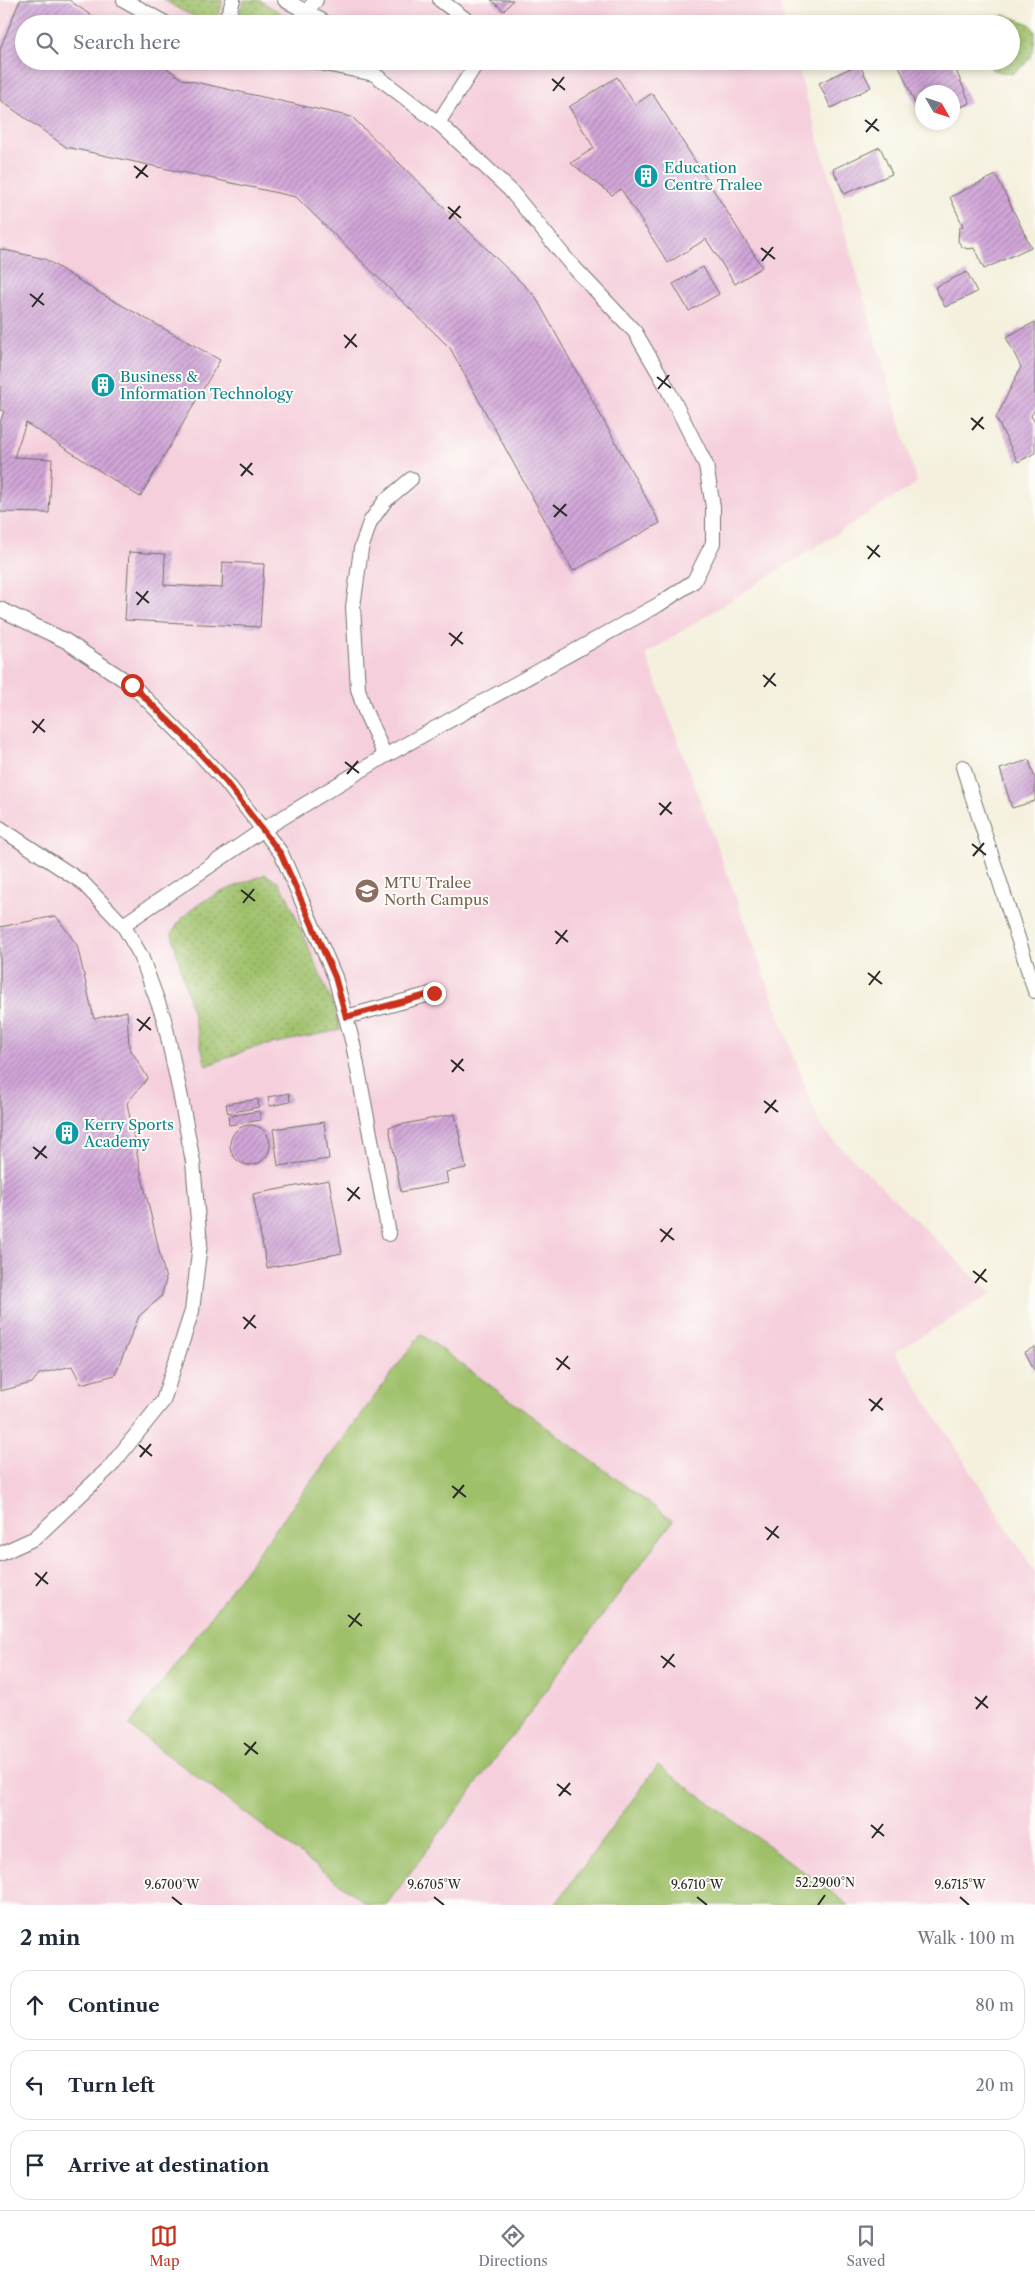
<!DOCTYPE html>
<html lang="en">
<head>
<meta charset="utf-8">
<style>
  body { margin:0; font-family:"Libre Caslon Text",serif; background:#f6f6f7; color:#1f2937 }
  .compass { position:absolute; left:915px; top:85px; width:45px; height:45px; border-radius:50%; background:#fff; box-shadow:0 2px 8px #0003; rotate:129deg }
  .stop { position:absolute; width:15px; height:15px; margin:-11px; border:4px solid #c8321e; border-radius:50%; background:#fff }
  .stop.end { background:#c8321e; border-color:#fff; box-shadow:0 1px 5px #0008 }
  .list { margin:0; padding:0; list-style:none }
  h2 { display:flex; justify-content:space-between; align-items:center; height:65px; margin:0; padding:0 20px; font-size:21px }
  h2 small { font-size:16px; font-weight:400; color:#747a83 }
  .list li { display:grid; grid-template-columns:32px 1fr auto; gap:15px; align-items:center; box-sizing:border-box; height:70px; margin:0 10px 10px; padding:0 10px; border:1px solid #e0e1e3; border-radius:20px }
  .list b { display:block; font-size:19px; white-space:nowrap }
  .list em { font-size:16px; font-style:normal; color:#747a83 }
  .icon { flex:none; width:28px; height:28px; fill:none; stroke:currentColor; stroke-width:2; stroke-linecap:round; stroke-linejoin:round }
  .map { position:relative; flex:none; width:1035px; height:1905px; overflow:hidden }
  .search { position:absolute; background:#fff; box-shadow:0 2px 8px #0003; left:15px; right:15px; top:15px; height:55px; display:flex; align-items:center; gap:12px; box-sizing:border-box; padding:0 18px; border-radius:28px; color:#747a83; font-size:19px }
  .sheet { height:305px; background:#fff }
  nav { display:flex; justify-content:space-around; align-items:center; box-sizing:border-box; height:70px; border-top:1px solid #e0e1e3; background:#fff; font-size:14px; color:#747a83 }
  nav a { display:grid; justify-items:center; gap:2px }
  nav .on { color:#c8321e }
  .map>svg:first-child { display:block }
  .built { fill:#f5cfdc }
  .green { fill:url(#green-dots); stroke:#64764a }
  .pitch { fill:#9ec069; stroke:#64764a }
  .building { fill:url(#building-hatch) }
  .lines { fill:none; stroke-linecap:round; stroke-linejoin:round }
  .service-casing { stroke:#717069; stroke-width:16 }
  .service { stroke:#fff; stroke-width:14 }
  .route { stroke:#c8321e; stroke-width:6 }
  .ticks { fill:none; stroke:#2b2b2b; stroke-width:2 }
  .labels { text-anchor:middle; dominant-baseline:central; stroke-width:4; stroke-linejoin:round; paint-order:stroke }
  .culture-label { font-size:15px; fill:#0d838f; stroke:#fdfcf7; text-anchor:start }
  .education-label { font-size:15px; fill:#785e54; stroke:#fdfcf7; text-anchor:start }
  .ticks-label { font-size:12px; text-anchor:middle; fill:#2b2b2b; stroke:#fdfcf7; stroke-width:4; stroke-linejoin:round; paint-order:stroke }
</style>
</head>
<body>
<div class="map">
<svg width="1035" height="1905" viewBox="0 0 1035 1905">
  <defs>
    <pattern id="green-dots" width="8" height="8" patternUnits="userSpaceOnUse" patternTransform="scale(1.25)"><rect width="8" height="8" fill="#9ec069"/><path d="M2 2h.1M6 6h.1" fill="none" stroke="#819c57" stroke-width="1.8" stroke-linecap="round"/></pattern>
    <pattern id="building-hatch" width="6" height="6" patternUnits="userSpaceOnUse" patternTransform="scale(1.25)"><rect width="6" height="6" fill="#d1a6d8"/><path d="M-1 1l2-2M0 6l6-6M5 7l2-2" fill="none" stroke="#aa87af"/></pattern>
  </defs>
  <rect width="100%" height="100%" fill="#fdfcf7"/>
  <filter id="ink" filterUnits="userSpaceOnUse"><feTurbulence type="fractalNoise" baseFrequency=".02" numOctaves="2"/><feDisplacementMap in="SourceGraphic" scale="10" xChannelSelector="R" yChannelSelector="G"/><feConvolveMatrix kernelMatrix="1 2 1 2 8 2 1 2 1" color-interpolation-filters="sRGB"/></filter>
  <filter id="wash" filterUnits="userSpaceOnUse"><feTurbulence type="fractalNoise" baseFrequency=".0096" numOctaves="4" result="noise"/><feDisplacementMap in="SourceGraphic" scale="20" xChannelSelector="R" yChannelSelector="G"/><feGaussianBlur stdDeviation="1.12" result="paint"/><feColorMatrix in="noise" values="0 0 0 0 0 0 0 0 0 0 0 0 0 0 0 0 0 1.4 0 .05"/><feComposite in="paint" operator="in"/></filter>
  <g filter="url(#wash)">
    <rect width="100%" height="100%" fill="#f4f0dd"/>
    <path class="built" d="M0,0h778l7,24h-761v37h772l121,422 -271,171 175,474 171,166 -97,58 140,220v333h-1035z"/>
    <path class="green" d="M164,0h58c-1,38 -43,9 -58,0z
      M244,0h15l40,24h-64z
      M1005,15l25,9 5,7c0,22 -4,32 -24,43l-19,-4 -4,-9h23v-37h-27l6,-5z
      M265,874l13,8 9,14 48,114 5,20 -88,18 -46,18 -34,-132c16,-35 60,-45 93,-60z"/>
    <path class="pitch" d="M421,1334l252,187 -287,384h-18l-239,-179z
      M658,1765l191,140h-294z"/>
    <g id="blocks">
      <path class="building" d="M20,0h49l34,24h-79v37h133l25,18 170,38 183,179 125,227 -87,48 -123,-223 -154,-151 -230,-50 -66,-47v-51z
        M491,0h22l-9,11z
        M897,61h55l18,42 -18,8v-19h-30v28z
        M859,64l12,23 -40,21 -12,-25z
        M617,77l18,28 17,-12 110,174 -27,17 -29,-45 -38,24 -47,-74 -9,6 -41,-32 23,-15 -25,-41z
        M880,147l12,27 -48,20 -11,-25z
        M996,175l35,72 -47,22 -10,-21 -6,1 -6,-2 -4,-6 1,-12 4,-3 -13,-29z
        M0,249l45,10 46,29 129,72 -80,137 -114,-74 -12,34 38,2 -3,54 -49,-1v-89l4,-12 -4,-1z
        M703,267l16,27 -30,17 -16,-27z
        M967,272l10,20 -32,15 -10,-20z
        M1035,322v87l-4,7 4,7v30l-17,9 -22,-44 25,-51 -15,-30z
        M129,552l36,2 -1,31 58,3 1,-26 41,2 -4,63 -135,-7z
        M1029,760l6,19v22l-23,7 -12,-39z
        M56,916l21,29 17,74 33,-8 2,36 19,31 -21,25 12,61 27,116 -5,17 -22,19 -24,59 -34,9 -9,-18 -33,8 -7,9 -32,8v-464z
        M289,1093l1,9 -20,4 -2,-9z
        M258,1099l1,8 -31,6 -2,-9z
        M259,1111l2,9 -32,5 -1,-9z
        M455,1114l11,54 -20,4 2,11 -47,9 -12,-65z
        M324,1122l5,37 -51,7 -5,-37z
        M230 1145a20 20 0 1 1 40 0a20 20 0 1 1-40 0Z
        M329,1180l13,73 -75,15 -14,-74z
        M1035,1347v24l-10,-19z"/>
    </g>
  </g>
  <g filter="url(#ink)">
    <use href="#blocks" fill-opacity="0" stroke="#717069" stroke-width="1"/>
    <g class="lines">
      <defs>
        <path id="service" d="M124,0l43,24
          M285,0l43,24
          M440,0l32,24
          M307,11l9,-11
          M222,24l8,-14 3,-10
          M438,123l40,-62
          M0,609l66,32 66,44 52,52 42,45 55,71 54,124 18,67 36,190
          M385,756l-20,-45 -7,-22 -5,-82 8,-58 9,-27 15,-21 26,-22
          M963,767l72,224
          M0,828l82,54 41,43 18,31 23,63 16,74 13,69 7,82 -8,67 -29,90 -53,66 -75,71 -35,16
          M123,925l141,-96 121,-73 273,-151 36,-24 19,-38v-36l-7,-42 -43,-85 -28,-48 -67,-71 -58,-71 -68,-64 -68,-52 -63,-13
          M346,1017l88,-24"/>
      </defs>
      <use href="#service" class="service-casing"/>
      <use href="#service" class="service"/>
    </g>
  </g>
  <g class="lines" filter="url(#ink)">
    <path class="route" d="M132,685l52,51 42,46 55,72 54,123 11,40 88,-24"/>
  </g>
  <path class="ticks" d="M552,79l13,11M553,91l11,-14M865,120l14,11M866,132l11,-13M134,166l14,11M136,178l11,-13M448,207l13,11M449,219l11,-13M761,248l14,11M762,261l11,-14M30,294l14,11M32,307l11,-14M344,335l13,12M345,348l11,-14M657,377l14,11M658,389l11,-14M971,418l13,11M972,430l11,-13M240,464l13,11M241,476l11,-13M553,505l14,11M554,517l12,-13M867,546l13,11M868,559l11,-14M136,592l13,11M137,605l11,-14M449,633l14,11M451,646l11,-14M763,675l13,11M764,687l11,-14M32,721l13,11M33,733l11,-14M345,762l14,11M347,774l11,-13M659,803l13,11M660,815l11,-13M972,844l14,11M973,856l11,-13M241,890l14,11M243,903l11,-14M555,931l13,11M556,944l11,-14M868,973l14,11M869,985l11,-14M137,1019l14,11M139,1031l11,-14M451,1060l13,11M452,1072l11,-13M764,1101l14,11M765,1113l11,-13M33,1147l14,11M35,1159l11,-13M347,1188l13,11M348,1201l11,-14M660,1229l14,11M661,1242l11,-14M973,1271l14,11M975,1283l11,-14M243,1317l13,11M244,1329l11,-14M556,1358l14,11M557,1370l11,-14M869,1399l14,11M871,1411l11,-13M139,1445l13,11M140,1457l11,-13M452,1486l14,11M453,1498l11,-13M765,1527l14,11M767,1540l11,-14M35,1573l13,11M36,1586l11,-14M348,1615l14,11M349,1627l11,-14M661,1656l14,11M663,1668l11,-14M975,1697l13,11M976,1709l11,-13M244,1743l14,11M245,1755l11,-13M557,1784l14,11M559,1796l11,-13M871,1825l13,11M872,1838l11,-14M172,1897l10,8M434,1897l10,8M697,1897l10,8M960,1897l9,8M818,1905l7,-10"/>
  <defs>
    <symbol id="building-disc" viewBox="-11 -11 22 22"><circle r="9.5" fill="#0f9aa8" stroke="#fdfcf7"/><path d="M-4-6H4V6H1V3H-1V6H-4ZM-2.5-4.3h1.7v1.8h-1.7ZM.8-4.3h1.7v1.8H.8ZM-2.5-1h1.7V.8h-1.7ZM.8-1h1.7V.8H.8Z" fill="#fff"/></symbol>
    <symbol id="university-disc" viewBox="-11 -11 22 22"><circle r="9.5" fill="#8d6e63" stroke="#fdfcf7"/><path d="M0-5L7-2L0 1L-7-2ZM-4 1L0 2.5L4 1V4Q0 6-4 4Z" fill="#fff"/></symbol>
  </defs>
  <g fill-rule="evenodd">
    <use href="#building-disc" x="632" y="162" width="28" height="28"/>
    <use href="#building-disc" x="89" y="371" width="28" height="28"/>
    <use href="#university-disc" x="353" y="877" width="28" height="28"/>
    <use href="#building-disc" x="53" y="1119" width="28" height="28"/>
  </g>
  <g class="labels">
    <g class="culture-label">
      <text x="664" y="167">Education<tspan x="664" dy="17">Centre Tralee</tspan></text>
      <text x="120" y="376">Business &amp;<tspan x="120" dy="17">Information Technology</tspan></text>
      <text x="84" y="1124">Kerry Sports<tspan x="84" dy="17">Academy</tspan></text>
    </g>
    <g class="education-label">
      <text x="384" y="882">MTU Tralee<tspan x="384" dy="17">North Campus</tspan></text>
    </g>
  </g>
  <g class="ticks-label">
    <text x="825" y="1887">52.2900°N</text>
    <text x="172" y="1889">9.6700°W</text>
    <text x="434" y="1889">9.6705°W</text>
    <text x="697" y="1889">9.6710°W</text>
    <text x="960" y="1889">9.6715°W</text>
  </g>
</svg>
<svg class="compass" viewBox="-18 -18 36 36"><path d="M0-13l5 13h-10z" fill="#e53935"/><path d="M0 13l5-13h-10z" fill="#747a83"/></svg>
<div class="stop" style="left:132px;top:685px"></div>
<div class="stop end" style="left:434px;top:993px"></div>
<div class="search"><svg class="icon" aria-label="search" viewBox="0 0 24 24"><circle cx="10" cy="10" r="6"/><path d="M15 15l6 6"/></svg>Search here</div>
</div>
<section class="sheet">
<h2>2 min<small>Walk · 100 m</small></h2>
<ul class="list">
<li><svg class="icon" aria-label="ahead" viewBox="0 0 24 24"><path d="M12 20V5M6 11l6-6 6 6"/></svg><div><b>Continue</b></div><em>80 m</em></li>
<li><svg class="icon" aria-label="left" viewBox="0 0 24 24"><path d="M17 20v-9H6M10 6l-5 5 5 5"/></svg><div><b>Turn left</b></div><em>20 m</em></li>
<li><svg class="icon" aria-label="arrive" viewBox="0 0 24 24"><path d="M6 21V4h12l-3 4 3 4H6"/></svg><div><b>Arrive at destination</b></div></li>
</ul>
</section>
<nav>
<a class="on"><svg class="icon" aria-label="map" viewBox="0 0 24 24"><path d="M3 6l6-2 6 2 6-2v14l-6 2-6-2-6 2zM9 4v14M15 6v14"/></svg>Map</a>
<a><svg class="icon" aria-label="directions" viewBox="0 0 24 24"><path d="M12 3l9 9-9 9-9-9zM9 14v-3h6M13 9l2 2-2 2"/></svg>Directions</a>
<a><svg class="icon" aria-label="saved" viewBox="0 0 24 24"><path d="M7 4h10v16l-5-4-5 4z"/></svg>Saved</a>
</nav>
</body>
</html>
